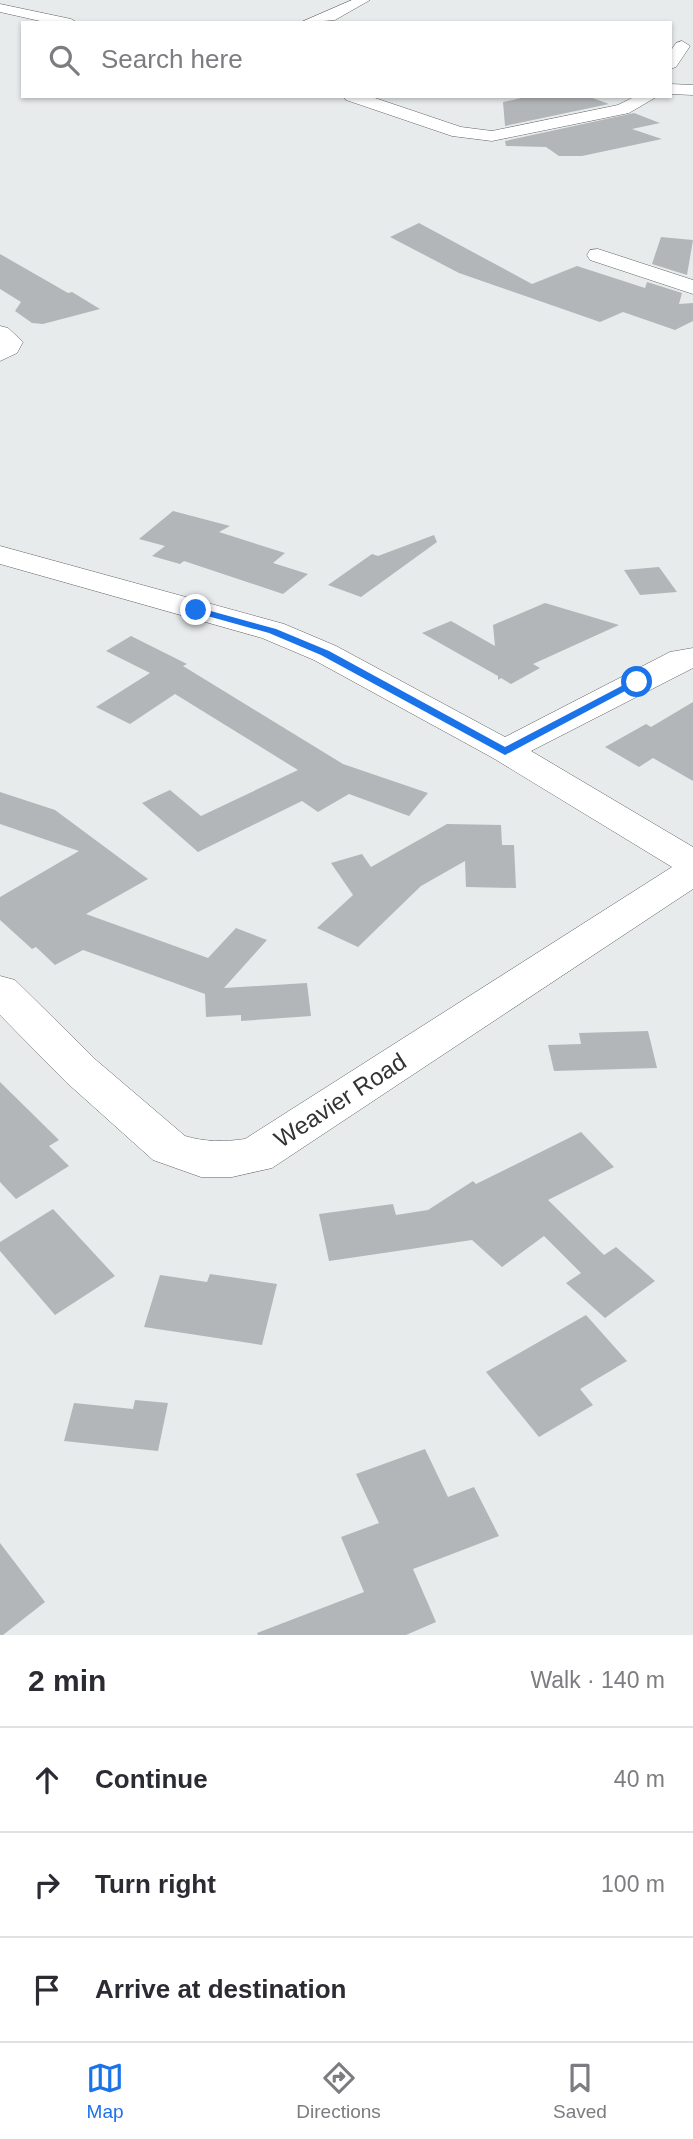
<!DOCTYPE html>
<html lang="en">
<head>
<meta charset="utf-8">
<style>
  body { margin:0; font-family:Helvetica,sans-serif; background:#f2f2f3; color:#2b2b33 }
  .stop { position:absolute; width:21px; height:21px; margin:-16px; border:5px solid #1a73e8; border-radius:50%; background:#fff }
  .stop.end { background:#1a73e8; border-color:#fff; box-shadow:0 2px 7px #0008 }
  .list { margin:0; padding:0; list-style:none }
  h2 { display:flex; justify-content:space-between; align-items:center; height:91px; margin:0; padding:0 28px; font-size:30px }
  h2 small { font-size:23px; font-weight:400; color:#7c7c81 }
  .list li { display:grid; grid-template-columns:46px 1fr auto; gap:21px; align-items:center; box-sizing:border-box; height:105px; padding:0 28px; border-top:2px solid #e1e1e2 }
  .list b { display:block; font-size:26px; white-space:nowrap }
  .list em { font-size:23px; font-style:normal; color:#7c7c81 }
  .icon { flex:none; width:38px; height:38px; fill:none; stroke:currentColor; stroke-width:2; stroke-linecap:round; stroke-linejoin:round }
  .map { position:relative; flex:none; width:693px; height:1635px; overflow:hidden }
  .search { position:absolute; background:#fff; box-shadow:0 2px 5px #0004; left:21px; right:21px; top:21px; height:77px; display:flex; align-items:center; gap:18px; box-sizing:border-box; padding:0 24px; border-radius:0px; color:#7c7c81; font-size:26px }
  .sheet { height:406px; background:#fff }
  nav { display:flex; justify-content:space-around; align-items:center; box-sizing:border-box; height:98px; border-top:2px solid #e1e1e2; background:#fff; font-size:19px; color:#7c7c81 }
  nav a { display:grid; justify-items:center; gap:4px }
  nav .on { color:#1a73e8 }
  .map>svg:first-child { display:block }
  .building { fill:#b3b6b8 }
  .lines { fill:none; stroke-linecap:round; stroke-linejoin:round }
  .minor-casing { stroke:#606365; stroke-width:1 }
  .minor { fill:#fff; fill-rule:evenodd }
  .route { fill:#1a73e8 }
  .labels { text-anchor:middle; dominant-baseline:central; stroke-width:6; stroke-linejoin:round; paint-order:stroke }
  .street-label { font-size:24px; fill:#323334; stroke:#fff }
</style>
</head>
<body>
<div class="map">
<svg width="693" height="1635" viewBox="0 0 693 1635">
  <rect width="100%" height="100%" fill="#e7ebec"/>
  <path class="building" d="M530,96h57l22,8 -104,22 -2,-24z
    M634,113l26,10 -28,6 30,10 -80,17h-23l-13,-9 -40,-1 -1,-5z
    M419,223l113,61 45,-18 68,22 2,-6 35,11 -3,11 14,-1v18l-18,9 -52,-18 -23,10 -141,-49 -69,-36z
    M661,237l32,3 -6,35 -35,-11z
    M0,254l68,39 4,-1 28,17 -57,15 -11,-1 -17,-12 6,-9 -21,-13z
    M173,511l57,15 -11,6 66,21 -12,10 35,11 -25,20 -99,-33 -4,3 -28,-8 13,-10 -26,-7z
    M434,535l3,7 -76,55 -33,-12 44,-31 6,2z
    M659,567l18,25 -37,3 -16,-25z
    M545,603l74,22 -86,39 7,4 -29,16 -10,-6 -3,2v-4l-76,-43 29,-12 44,25 -2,-21z
    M131,636l56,28 -4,2 160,98 85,29 -19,23 -60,-22 -31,18 -16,-11 -104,51 -56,-49 28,-13 31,26 97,-46 -123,-76 -45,30 -34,-17 54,-34 -44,-22z
    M693,702v79l-40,-23 -14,9 -34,-20 41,-23 5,3z
    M0,792l55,18 93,69 -62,35 122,44 28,-30 31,12 -43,48 83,-5 4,33 -70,5v-6l-35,2 -1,-23 -122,-44 -28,15 -19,-18 -4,2 -32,-29v-23l79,-46 -79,-27z
    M447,824l54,1 1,20h12l2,43 -50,-1 -1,-26 -44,25 -63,61 -41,-19 36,-33 -22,-32 31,-9 9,13z
    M648,1031l9,37 -103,3 -6,-26 33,-1 -2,-11z
    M0,1082l59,58 -10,6 20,20 -53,33 -16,-17z
    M581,1132l33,35 -66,33 56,55 12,-8 39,34 -50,37 -39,-35 15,-10 -37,-37 -42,31 -30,-27 -143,21 -10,-47 74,-10 3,11 32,-5 45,-29 3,3z
    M53,1209l62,67 -60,39 -55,-64v-9z
    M210,1274l67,10 -15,61 -118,-18 16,-52 47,7z
    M586,1315l41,46 -47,28 13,16 -54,32 -53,-65z
    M135,1400l33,3 -10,48 -94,-10 10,-38 59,6z
    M425,1449l23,48 26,-10 25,49 -86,33 23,53 -30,13h-148l-1,-2 107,-41 -23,-55 38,-14 -23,-49z
    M0,1543l45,59 -42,33h-3z"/>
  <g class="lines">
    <defs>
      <path id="minor" d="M352,0h18l-35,20 -36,3z
        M0,4l71,15 7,4h-29l-49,-11z
        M682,41l8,5 -14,21 -6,2v-17l6,-9z
        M670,84l23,1v10l-23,-1z
        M344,96h25l92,31 31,4 126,-26 18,-9h22l-29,17 -137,28 -40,-5 -106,-36z
        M598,249l95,31v14l-103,-34 -3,-5 3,-5z
        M0,326l8,2 15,14 -6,11 -17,8z
        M0,546l284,78 52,22 169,91 165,-85 23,-4v20l-162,83 162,96v42l-421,279 -40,9h-31l-48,-17 -87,-78 -66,-67v-39l15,4 81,80 89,76c20,6 39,6 60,3l427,-272 -179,-109 -179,-98 -52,-22 -262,-74z"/>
    </defs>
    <use href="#minor" class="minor-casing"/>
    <use href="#minor" class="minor"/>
  </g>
  <path class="route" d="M196,607l80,22 53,22 176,96 128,-67 9,2 -137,73 -184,-100 -52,-22 -76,-21 -1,-2z"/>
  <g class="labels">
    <g class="street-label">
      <text transform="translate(340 1100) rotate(-33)">Weavier Road</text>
    </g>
  </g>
</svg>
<div class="stop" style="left:637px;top:682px"></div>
<div class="stop end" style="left:196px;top:610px"></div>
<div class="search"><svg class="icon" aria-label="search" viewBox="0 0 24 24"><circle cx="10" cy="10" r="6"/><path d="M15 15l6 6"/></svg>Search here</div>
</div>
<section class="sheet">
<h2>2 min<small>Walk · 140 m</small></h2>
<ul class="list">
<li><svg class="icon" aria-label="ahead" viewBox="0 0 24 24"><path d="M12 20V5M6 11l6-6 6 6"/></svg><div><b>Continue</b></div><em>40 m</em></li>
<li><svg class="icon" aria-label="right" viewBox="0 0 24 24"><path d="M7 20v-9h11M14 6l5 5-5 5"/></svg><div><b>Turn right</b></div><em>100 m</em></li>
<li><svg class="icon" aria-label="arrive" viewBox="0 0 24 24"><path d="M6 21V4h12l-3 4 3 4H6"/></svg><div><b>Arrive at destination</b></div></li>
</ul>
</section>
<nav>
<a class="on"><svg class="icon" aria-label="map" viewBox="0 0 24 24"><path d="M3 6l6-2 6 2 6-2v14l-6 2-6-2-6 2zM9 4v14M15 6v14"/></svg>Map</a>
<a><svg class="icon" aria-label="directions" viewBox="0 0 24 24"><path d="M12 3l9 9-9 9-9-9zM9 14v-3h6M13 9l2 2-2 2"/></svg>Directions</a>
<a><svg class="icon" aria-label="saved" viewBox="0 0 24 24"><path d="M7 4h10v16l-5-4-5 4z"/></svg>Saved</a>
</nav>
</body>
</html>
